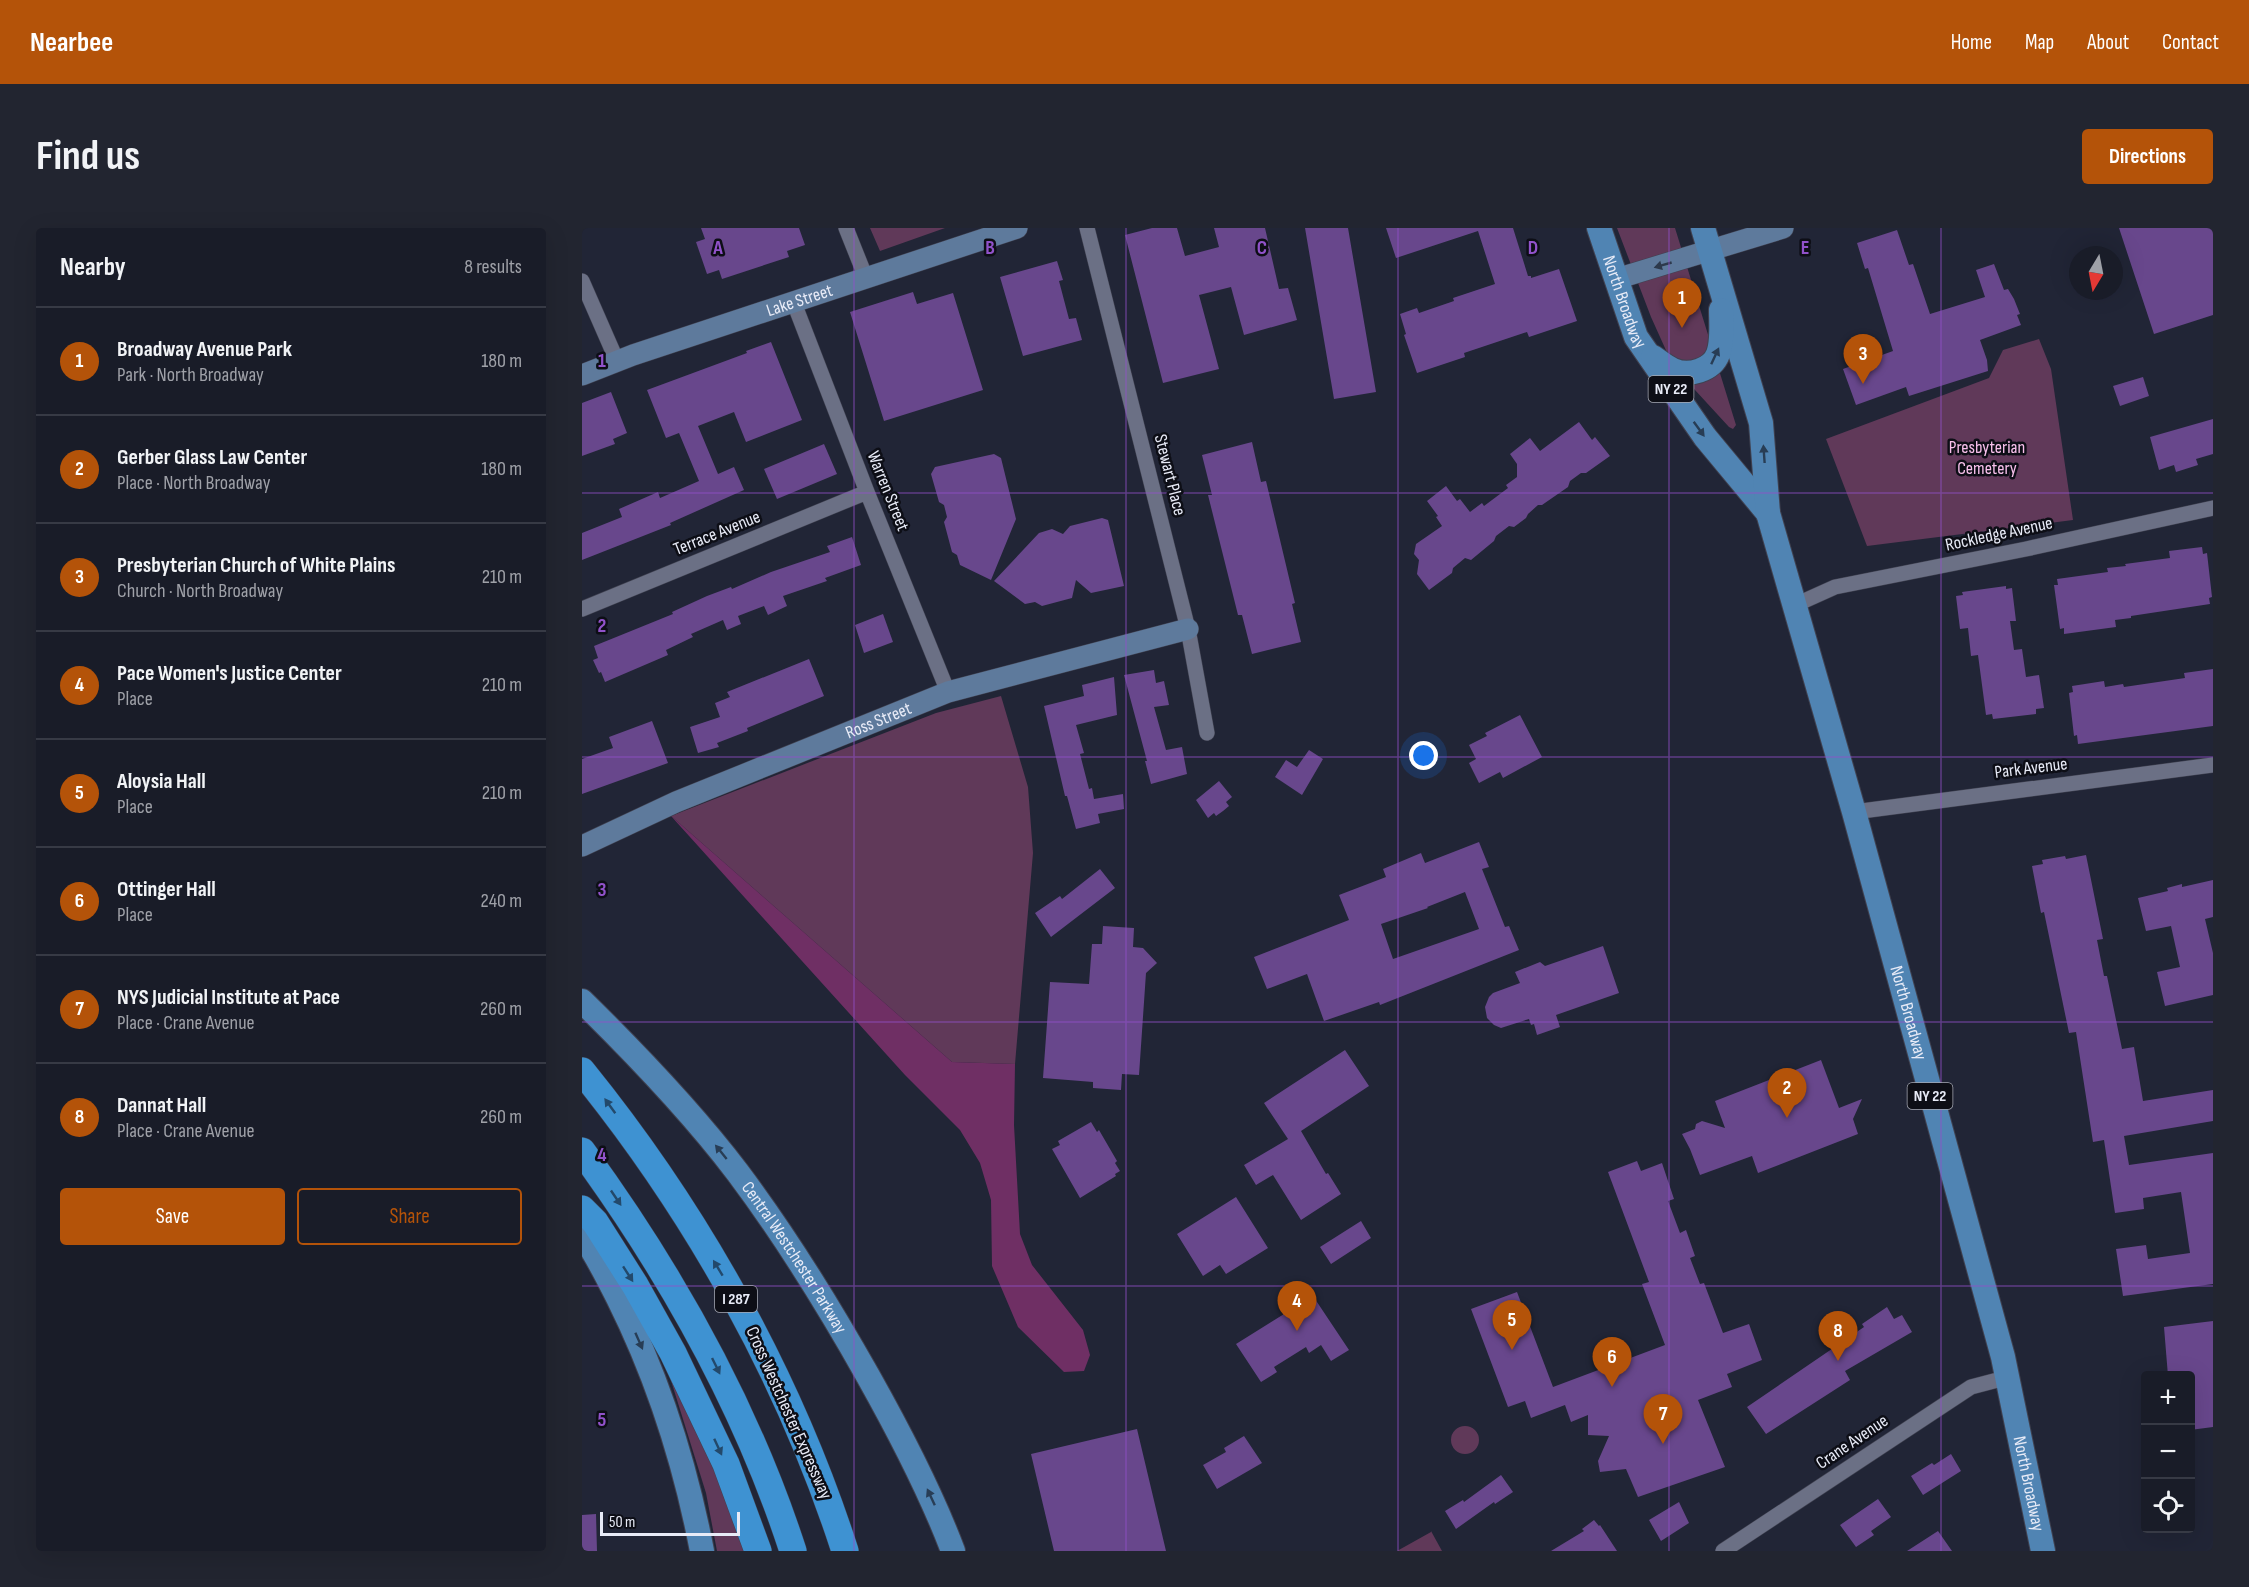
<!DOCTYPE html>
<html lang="en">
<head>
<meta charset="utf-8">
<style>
  body { margin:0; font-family:"Sofia Sans Condensed",sans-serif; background:#222530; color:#f1f3f6 }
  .controls { position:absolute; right:18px; bottom:18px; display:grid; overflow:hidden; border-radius:6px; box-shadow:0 6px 24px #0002 }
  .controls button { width:54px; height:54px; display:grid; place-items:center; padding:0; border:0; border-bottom:2px solid #373a45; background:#191c28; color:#f1f3f6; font:30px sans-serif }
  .compass { position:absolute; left:1487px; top:18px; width:54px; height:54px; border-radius:50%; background:#191c28; box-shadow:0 6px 24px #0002; rotate:190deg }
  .scale { position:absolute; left:18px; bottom:15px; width:140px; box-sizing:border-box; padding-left:6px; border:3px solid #e8ebf7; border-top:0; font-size:16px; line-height:21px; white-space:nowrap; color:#e8ebf7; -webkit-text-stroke:4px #0d0e16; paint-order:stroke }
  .you { position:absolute; left:842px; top:528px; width:21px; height:21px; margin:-15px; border:4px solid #fff; border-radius:50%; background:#1a73e8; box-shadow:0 0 0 9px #1a73e833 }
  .badge { display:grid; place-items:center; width:39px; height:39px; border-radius:50%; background:#b45309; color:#fff; font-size:20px; font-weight:700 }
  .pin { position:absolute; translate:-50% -50px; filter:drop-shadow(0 2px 3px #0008) }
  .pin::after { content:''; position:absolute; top:32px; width:21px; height:18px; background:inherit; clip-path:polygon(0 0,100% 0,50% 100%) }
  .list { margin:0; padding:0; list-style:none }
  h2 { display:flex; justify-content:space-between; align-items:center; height:78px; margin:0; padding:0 24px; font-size:26px }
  h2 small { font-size:20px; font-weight:400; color:#9fa1a8 }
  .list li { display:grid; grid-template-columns:39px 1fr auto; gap:18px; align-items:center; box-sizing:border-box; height:108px; padding:0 24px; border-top:2px solid #373a45 }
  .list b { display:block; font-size:22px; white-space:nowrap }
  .list p { margin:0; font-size:20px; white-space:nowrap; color:#9fa1a8 }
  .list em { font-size:20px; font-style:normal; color:#9fa1a8 }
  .actions { display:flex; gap:12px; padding:18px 24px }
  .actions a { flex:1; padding:14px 0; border:2px solid #b45309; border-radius:6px; text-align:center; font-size:21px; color:#b45309 }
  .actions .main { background:#b45309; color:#fff }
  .icon { flex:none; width:33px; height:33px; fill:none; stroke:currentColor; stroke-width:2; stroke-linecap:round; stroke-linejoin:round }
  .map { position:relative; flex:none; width:1631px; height:1323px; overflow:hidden; border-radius:6px }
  header { display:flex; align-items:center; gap:36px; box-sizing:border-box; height:84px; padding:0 30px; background:#b45309; color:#fff }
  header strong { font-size:28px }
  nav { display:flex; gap:33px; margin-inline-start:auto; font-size:21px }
  .intro { display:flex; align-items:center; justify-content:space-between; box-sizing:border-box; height:144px; padding:0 36px }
  h1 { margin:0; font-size:42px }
  .button { padding:15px 27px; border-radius:6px; background:#b45309; color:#fff; font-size:21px; font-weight:700 }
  main { display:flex; gap:36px; padding:0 36px }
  aside { flex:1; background:#191c28; border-radius:6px; box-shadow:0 6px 24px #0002 }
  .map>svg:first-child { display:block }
  .green { fill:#603959 }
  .forest { fill:#6f2f64 }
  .building { fill:#68478c; fill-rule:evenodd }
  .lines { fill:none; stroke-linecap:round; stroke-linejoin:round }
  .street-casing { stroke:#404251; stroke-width:16 }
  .secondary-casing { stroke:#404251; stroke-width:22 }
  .primary-casing { stroke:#404251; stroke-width:26 }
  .highway-casing { stroke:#404251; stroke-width:28 }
  .street { stroke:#6b7085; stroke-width:15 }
  .secondary { stroke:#5e7a9c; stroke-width:21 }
  .primary { stroke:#5084b3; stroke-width:24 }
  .highway { stroke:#3e92d2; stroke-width:27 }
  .oneway { fill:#2d394c }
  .oneway2 { fill:#283d55 }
  .oneway3 { fill:#23496b }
  .grid { fill:none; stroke:#9152ca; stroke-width:1.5; stroke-opacity:0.55 }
  .labels { text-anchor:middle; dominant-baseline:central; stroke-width:5; stroke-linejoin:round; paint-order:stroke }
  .shield { fill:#0d0e16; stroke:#a6a9b4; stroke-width:1.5 }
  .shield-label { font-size:16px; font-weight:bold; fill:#e8ebf7 }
  .street-label { font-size:18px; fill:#e8ebf7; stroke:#0d0e16 }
  .park-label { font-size:18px; fill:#f9c0ec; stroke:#0d0e16 }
  .grid-label { font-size:20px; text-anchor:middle; font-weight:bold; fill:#9152ca; stroke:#0d0e16; stroke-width:5; stroke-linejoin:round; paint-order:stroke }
</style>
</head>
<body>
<header>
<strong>Nearbee</strong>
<nav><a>Home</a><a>Map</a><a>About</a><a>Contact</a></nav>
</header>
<div class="intro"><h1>Find us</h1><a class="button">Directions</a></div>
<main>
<aside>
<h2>Nearby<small>8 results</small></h2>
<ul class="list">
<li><span class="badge">1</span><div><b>Broadway Avenue Park</b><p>Park · North Broadway</p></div><em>180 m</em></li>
<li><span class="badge">2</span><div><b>Gerber Glass Law Center</b><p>Place · North Broadway</p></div><em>180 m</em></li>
<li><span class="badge">3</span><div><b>Presbyterian Church of White Plains</b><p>Church · North Broadway</p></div><em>210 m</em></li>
<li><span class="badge">4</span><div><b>Pace Women's Justice Center</b><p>Place</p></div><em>210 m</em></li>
<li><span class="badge">5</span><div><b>Aloysia Hall</b><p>Place</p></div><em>210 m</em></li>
<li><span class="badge">6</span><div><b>Ottinger Hall</b><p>Place</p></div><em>240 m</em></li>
<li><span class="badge">7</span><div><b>NYS Judicial Institute at Pace</b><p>Place · Crane Avenue</p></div><em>260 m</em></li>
<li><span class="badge">8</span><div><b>Dannat Hall</b><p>Place · Crane Avenue</p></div><em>260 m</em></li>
</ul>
<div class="actions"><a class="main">Save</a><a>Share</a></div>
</aside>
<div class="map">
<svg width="1631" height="1323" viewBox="0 0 1631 1323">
  <rect width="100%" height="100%" fill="#212536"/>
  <path class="green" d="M288,0h75l-65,23z
    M1035,0h58l61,197 -3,4 -4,-2 -34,-37 -26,-33 -18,-40z
    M1457,111l12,30 22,151 -206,26 -41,-107 163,-61 14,-28z
    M419,468l27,91 5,66 -18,211 -63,-2 -281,-246 265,-103z
    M86,1143l35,69 43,111h-29l-11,-58z
    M869 1212a14 14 0 1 1 28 0a14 14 0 1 1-28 0Z
    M849,1303l11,20h-45l34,-19z"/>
  <path class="forest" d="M89,588l281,246 63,2 -1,61 6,109 12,31 51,65 7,25 -6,16 -20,1 -46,-45 -26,-61 -1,-66 -11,-37 -20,-33 -55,-55z"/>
  <path class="building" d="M119,0h98l6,17 -18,6 2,6 -67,22 -3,-9 -12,4 -11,-32 9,-3z
    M570,0h25l8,28 34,-9 -5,-19h51l14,61 9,-1 9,32 -53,15 -13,-48 -32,8 20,74 -56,14 -38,-148z
    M723,0h43l28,164 -42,7z
    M804,0h127l15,48h3v2l28,-9 18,52 -48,16 -2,-5 -63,21 1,4 -48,16 -13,-38 2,-1 -6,-20 17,-6 2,5 35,-12 -1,-3 42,-14 -17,-53 -82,27z
    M1537,0h94v87l-59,19z
    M1315,2l12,35 4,-1 17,50 55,-17 -9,-27 18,-6 10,26 4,-1 6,10 6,15 -3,1 4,10 -41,15 7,20 1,11 -79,25 -3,-9 -50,18 -13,-36 50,-18 -25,-83 -3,1 -8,-26z
    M475,33l6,19 -4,1 10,38 7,-1 6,22 -59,16 -23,-79z
    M331,64l4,12 36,-11 30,97 -99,31 -34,-109z
    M189,114l31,78 -56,22 -12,-30 -36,14 20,48 16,-7 10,23 -74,33 1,2 -89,35v-27l40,-16 -3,-8 39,-17 2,6 39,-17 -20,-48 -13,5 -19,-48 100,-37 -1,-2z
    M1561,149l6,19 -29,10 -7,-20z
    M29,164l16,41 -14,6 2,5 -33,12v-53z
    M1631,191v35l-17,5 2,6 -22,7 -2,-7 -15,5 -9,-33z
    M997,194l13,18 3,-3 15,19 -24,17h-5l-11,8 -2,6 -26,18h-4l-10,9 -2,4 -12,9 -5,-1 -13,10 -2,5 -23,19 -6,-2 -12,10 -1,5 -23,17 -12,-16 2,-14 -5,-6 2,-10 26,-18 -6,-9 2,-1 -11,-15 19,-15 11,15 3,-2 10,13 12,-9 2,3 24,-18 -2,-3 11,-8v-13l-7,-10 20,-16 10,13z
    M670,214l9,40 5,-1 29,122 -3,1 9,38 -49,12 -10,-39h-4l-30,-120h4l-10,-40z
    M242,216l13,30 -60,25 -13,-30z
    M412,226l7,4 15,61 -25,61 -31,-15 -3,-10 -5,-3 -8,-30 3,-5 -3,-12 -5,-3 -8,-28 4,-7z
    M520,290l6,2 16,66 -33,7 -15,-13 -4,18 -30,8 -7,-4 -10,2 -31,-23 45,-48 13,-4 11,5 7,-8z
    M270,309l9,28 -36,13 2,3 -44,15 4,10 -19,9 -4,-9 -26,10 3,8 -14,6 -4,-10 -32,14 2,3 -27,13 2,5 -63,27 -4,-10 -2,1 -6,-13 5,-2 -4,-12 79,-32 -1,-2 35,-16 24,-9 1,2 39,-17 59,-20 -3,-6z
    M1620,319l1,7 4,-1 5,44 -3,1 1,6 -79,12v2l-16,2 1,7 -52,7v-6l-4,1 -6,-44h4l-1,-6 51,-7 -1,-4 19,-2 -1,-2 45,-6 -1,-7z
    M1424,358v3l6,-1 4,33h-6l4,29 8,-1 4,28 13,-2 5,33 -8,1v5l-43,5 -1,-5 -6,1 -8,-60 -7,1 -3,-28 -8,1 -4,-33 7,-1 -1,-3z
    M301,386l10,28 -29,11 -9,-28z
    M227,431l15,37 -77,32 1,3 -31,12 2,4 -21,6 -8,-26 30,-10 -5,-14 15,-6 -3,-5z
    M1631,441v57l-135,18 -1,-9 -3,1 -5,-43 4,-1 -1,-6 32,-5 1,6 18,-3 1,3 61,-9 -1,-5z
    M572,442l2,13 8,-2 5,24 -15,2 12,43 16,-3 5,27 -36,10 -6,-23h2l-23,-86z
    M532,449l3,38 -41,10 8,28 -4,1 9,35 3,-1 2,11 29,-5 1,15 -26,5 2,9 -24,6 -9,-33h-2l-21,-90 40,-10 -2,-11z
    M938,487l22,42 -39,21 -3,-6 -21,11 -10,-20 7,-4 -7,-14 18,-9 -2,-3z
    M70,493l16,42 -86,31v-35l31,-11 -4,-11z
    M727,522l14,9 -21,36 -27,-18 11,-17 11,7z
    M637,553l13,16 -6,5 3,4 -6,5 -7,5 -2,-3 -6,5 -12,-18z
    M897,614l10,25 -7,2 23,58 4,-1 10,24 -139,55 -1,-3 -55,19 -17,-47 -40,15 -13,-32 95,-37 -10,-25 47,-18 -3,-8 38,-16 4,10zM883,664l14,37 -86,30 -12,-35 47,-16 -1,-1z
    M1504,627l17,84 -6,1 7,36h3l15,73 12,-2 9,54 70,-11v31l-89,15 5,29 84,-12v131l-90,12 -7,-47 30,-4 2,14 42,-6 -9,-61 -38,6 1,11 -29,4 -11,-73 -11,2 -17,-110 -7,1 -25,-121 -3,1 -9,-47 11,-2 -1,-4 23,-4 1,3z
    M518,641l15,19 -64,49 -16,-24 25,-17 2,3z
    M1631,652v37l-8,2 8,34v42l-48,11 -8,-34 23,-5 -9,-41 -25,5 -8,-33 30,-7 -1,-3 15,-4v3z
    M521,698l31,2 -1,19 10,1 14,15 -11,10 -7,102 -17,-1 -1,16 -28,-2v-6l-50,-4 7,-96 39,2 3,-40h10z
    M1021,718l16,47 -63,22 4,12 -23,8 -3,-11 -3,1 -2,-6 -28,9 -7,-3 -7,-7 -2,-11 4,-10 4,-4 27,-10 -5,-11 25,-10 5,4z
    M763,822l24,36 -68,45 25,43 2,-1 13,21 -40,26 -28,-45 -17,10 -12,-20 44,-26 -24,-36z
    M1239,832l18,48 23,-9 -9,20 5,15 -100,39 -6,-17 -52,19 -10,-26 -8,-15 13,-5 1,-5 6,-3 23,7 -10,-27z
    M509,894l6,10 2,-2 18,31 -2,2 5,8 -5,3 1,2 -36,22 -28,-49 8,-4 -2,-4z
    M1055,933l4,10 21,-8 12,36 -6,2 12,32 6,-3 9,26 -5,2 10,26 4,-1 19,50 26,-9 13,36 -35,14 5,13 -34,13 27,67 -87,30 -12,-28 -26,3 -2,-11 11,-25 -21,-1v-20l-17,7 -6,-17 -34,13 -6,-17 -17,6 -37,-98 46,-17 36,95 112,-42 -23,-61 7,-2 -41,-110z
    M654,969l32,51 -42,26 -6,-9 -17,11 -26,-42z
    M779,993l10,17 -40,26 -11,-17z
    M731,1068l36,54 -18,11 -10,-16 -12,8 -3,-6 -32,20 3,5 -16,10 -25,-38z
    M1305,1079l7,12 8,-4 10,17 -67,39 5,9 -84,54 -19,-27 117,-80 -2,-3z
    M1631,1093v106l-23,3v-54h-22l-4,-49z
    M555,1201l29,122h-112l-23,-97z
    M662,1208l18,27 -45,26 -14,-24 23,-13 -2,-4z
    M1369,1226l10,17 -38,24 -12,-19 21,-13 2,2z
    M919,1247l12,17 -18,12 -1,-2 -38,27 -11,-18 18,-11 1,2z
    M1296,1271l13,18 -20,14 3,4 -18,12 -16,-22z
    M1097,1274l10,21 -28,18 -12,-21z
    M14,1286l1,37h-15v-36z
    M1012,1292l5,6 1,-1 17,26h-66l33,-20 -2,-2z
    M1356,1303l14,20h-45z"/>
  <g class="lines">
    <defs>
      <path id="street" d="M264,0l20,50
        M505,0l101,401 19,104
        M0,53l35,80
        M212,75l73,189 81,200
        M1213,377l40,-18 191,-38 187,-41
        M0,381l285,-117
        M1272,584l359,-47
        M1141,1323l248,-164 38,-10"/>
      <g id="secondary">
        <path d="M1034,51l167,-51"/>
        <path id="s1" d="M0,147l51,-20 384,-127"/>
        <path id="s2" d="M0,618l94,-44 272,-110 240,-63"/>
      </g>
      <g id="primary">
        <path id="s3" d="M1017,0l37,109 69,100 63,76"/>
        <path id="s4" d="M1121,0l58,195 7,90 86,299 149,545 40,194"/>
        <path d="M1071,129c6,4 13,10 20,13 16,7 39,0 45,-16 5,-13 3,-30 3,-44"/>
        <path id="s5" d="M0,773c55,54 109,110 156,172 48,64 90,132 130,203 32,57 62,114 85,175"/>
        <path d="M0,1006c14,20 25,42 36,64 40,80 67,165 84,253"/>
      </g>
      <path id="highway" d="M0,843c115,142 207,306 263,480
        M0,923c89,122 164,255 211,400
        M0,981l13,13 40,63 38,68 53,111 32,87"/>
    </defs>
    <use href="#street" class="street-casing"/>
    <use href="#secondary" class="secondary-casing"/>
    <use href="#primary" class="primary-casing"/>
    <use href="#highway" class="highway-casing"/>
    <use href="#street" class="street"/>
    <use href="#secondary" class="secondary"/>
    <use href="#primary" class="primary"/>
    <use href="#highway" class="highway"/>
  </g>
  <defs><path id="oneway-solid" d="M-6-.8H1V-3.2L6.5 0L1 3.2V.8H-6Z" transform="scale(1.5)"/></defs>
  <use class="oneway" href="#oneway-solid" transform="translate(1081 37) rotate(164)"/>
  <g class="oneway2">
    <use href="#oneway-solid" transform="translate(1133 128) rotate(-65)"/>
    <use href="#oneway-solid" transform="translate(1117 201) rotate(54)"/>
    <use href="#oneway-solid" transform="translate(1182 226) rotate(-94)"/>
    <use href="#oneway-solid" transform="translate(139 924) rotate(-129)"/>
    <use href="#oneway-solid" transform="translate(57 1113) rotate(66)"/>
    <use href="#oneway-solid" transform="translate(349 1269) rotate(-115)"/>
  </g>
  <g class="oneway3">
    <use href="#oneway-solid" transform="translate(28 878) rotate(-126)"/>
    <use href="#oneway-solid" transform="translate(34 970) rotate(56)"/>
    <use href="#oneway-solid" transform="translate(136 1040) rotate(-121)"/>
    <use href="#oneway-solid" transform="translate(46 1046) rotate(57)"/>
    <use href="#oneway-solid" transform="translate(134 1138) rotate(64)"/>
    <use href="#oneway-solid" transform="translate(136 1219) rotate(65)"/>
  </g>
  <path class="grid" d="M272,0v1323M544,0v1323M816,0v1323M1087,0v1323M1359,0v1323M0,265h1631M0,529h1631M0,794h1631M0,1058h1631"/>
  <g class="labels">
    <g class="shield">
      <rect x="1066.5" y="148" width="45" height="26" rx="4.5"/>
      <rect x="1325.5" y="855" width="45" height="26" rx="4.5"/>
      <rect x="133" y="1058" width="42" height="26" rx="4.5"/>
    </g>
    <g class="shield-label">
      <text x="1089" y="161">NY 22</text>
      <text x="1348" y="868">NY 22</text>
      <text x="154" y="1071">I 287</text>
    </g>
    <g class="street-label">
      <text stroke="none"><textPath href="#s1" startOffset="230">Lake Street</textPath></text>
      <text stroke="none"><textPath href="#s3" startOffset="78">North Broadway</textPath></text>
      <text transform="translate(588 247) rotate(76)">Stewart Place</text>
      <text transform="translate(306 263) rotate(68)">Warren Street</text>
      <text transform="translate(135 305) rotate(-22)">Terrace Avenue</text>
      <text transform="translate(1417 306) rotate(-12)">Rockledge Avenue</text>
      <text stroke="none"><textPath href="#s2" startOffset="322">Ross Street</textPath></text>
      <text transform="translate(1449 540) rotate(-7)">Park Avenue</text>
      <text stroke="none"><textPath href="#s4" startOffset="813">North Broadway</textPath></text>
      <text stroke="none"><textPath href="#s5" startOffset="334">Central Westchester Parkway</textPath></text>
      <text transform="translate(207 1185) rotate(66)">Cross Westchester Expressway</text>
      <text transform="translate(1270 1214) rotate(-34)">Crane Avenue</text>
      <text stroke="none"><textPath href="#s4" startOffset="1299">North Broadway</textPath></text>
    </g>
    <g class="park-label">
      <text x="1405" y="219">Presbyterian<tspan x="1405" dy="21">Cemetery</tspan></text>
    </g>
  </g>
  <g class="grid-label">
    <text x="136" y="26">A</text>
    <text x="408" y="26">B</text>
    <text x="680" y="26">C</text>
    <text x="951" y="26">D</text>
    <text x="1223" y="26">E</text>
    <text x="20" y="139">1</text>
    <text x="20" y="404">2</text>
    <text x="20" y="668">3</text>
    <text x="20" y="933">4</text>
    <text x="20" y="1198">5</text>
  </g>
</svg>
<div class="controls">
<button>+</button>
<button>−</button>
<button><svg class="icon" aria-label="locate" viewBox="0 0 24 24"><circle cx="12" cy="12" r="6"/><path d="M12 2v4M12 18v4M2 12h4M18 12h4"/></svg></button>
</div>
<svg class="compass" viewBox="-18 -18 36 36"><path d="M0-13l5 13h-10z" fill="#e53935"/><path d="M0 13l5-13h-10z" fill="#9fa1a8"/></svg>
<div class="scale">50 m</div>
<div class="you"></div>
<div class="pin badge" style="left:1100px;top:100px">1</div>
<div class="pin badge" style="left:1205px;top:890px">2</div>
<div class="pin badge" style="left:1281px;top:156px">3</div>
<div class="pin badge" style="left:715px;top:1103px">4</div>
<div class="pin badge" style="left:930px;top:1122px">5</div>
<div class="pin badge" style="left:1030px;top:1159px">6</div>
<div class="pin badge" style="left:1081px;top:1216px">7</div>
<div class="pin badge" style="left:1256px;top:1133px">8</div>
</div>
</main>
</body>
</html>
